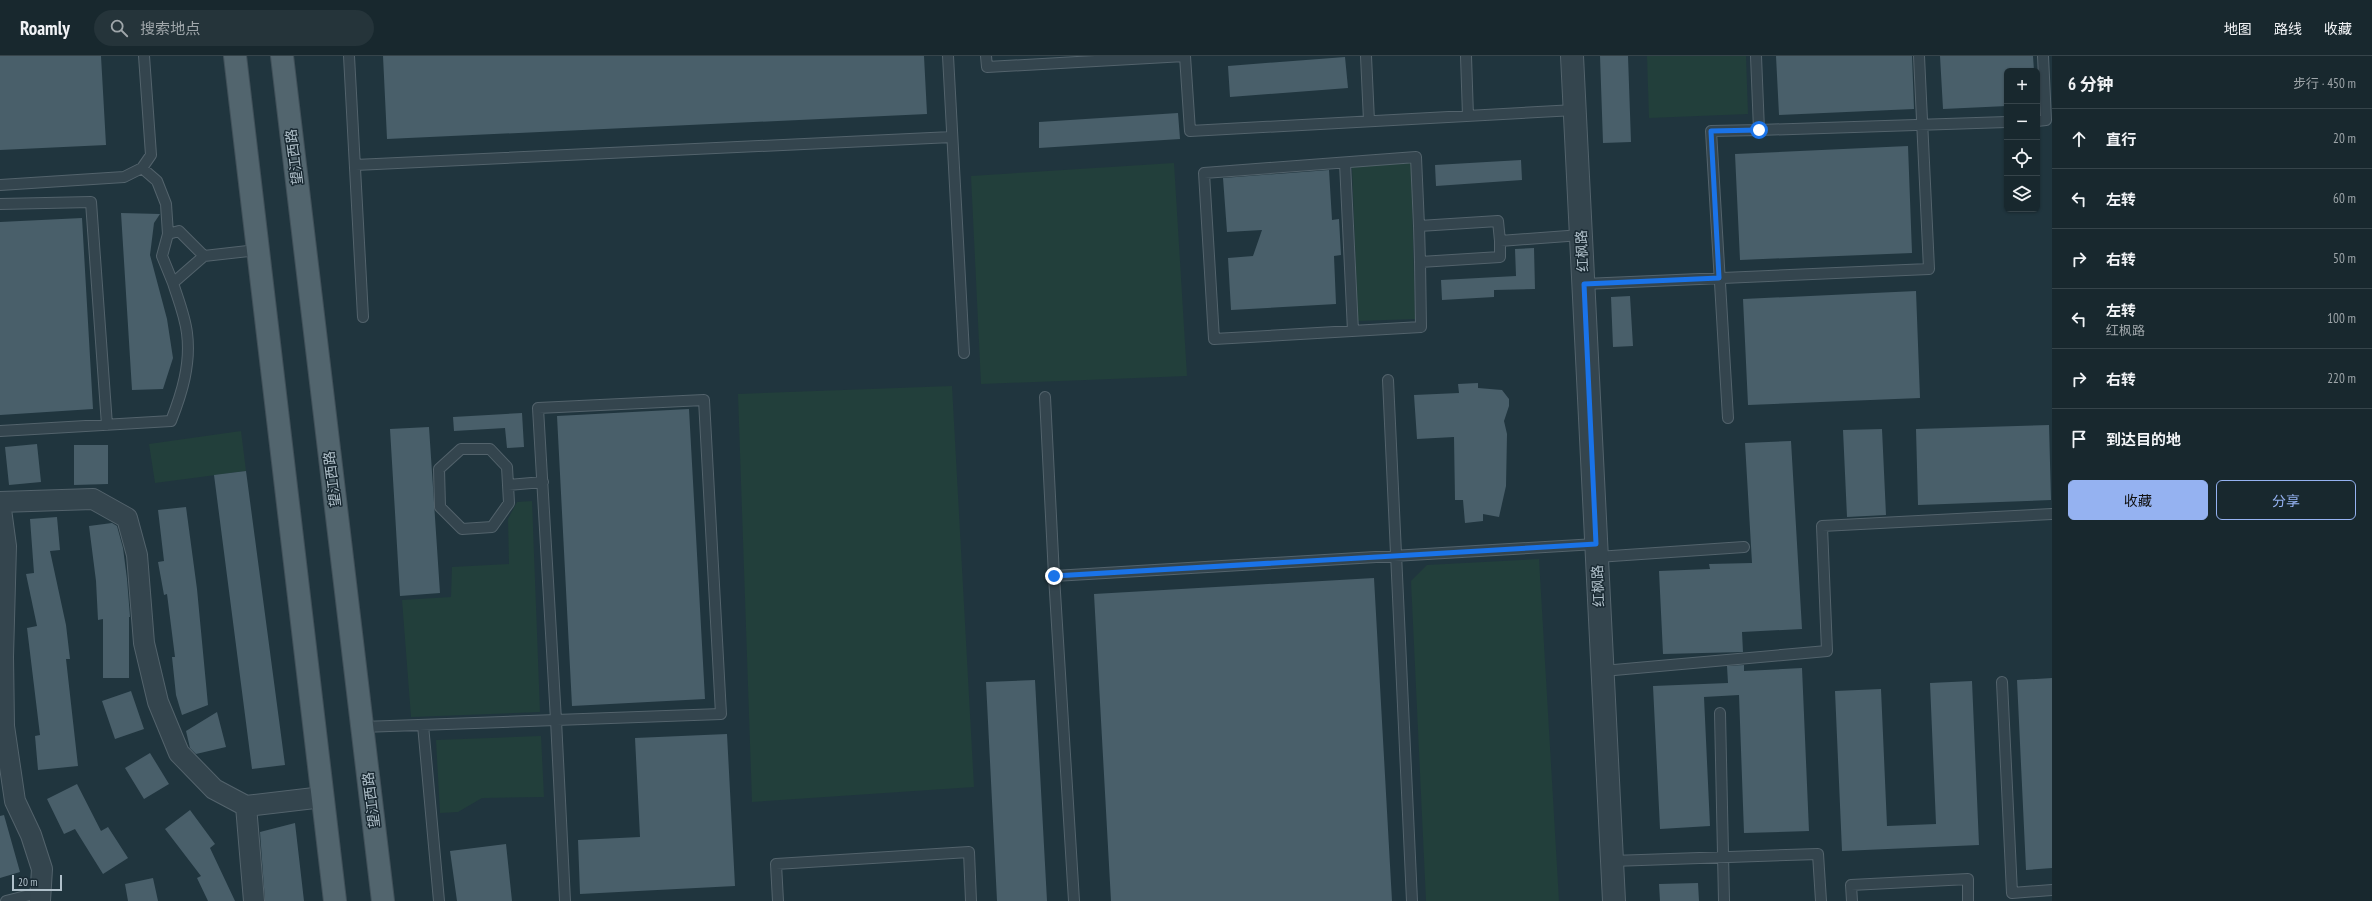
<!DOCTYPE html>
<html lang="zh">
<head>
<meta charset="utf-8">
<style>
  body { margin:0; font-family:"PT Sans Narrow","Noto Sans SC",sans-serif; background:#25343a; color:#f1f3f6 }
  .controls { position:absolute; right:12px; top:12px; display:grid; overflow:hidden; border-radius:6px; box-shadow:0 1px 3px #0004 }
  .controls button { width:36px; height:36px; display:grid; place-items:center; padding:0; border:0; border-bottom:1px solid #36444a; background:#18282e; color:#f1f3f6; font:20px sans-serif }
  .scale { position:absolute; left:12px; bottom:10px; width:50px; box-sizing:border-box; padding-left:4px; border:2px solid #b0c0ca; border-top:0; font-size:11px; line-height:14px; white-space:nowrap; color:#b0c0ca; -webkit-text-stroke:3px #1a2a33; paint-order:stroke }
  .stop { position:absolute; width:12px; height:12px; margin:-9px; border:3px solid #1a73e8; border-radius:50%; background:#fff }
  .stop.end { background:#1a73e8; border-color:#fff; box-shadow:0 1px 4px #0008 }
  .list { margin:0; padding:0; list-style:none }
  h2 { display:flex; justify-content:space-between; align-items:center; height:52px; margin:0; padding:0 16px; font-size:17px }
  h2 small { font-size:13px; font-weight:400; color:#9fa6aa }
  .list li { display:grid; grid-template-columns:26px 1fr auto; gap:12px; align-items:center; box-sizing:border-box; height:60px; padding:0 16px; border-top:1px solid #36444a }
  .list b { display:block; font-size:15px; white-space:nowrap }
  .list p { margin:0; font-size:13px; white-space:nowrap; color:#9fa6aa }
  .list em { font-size:13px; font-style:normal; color:#9fa6aa }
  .actions { display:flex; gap:8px; padding:12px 16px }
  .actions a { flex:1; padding:9px 0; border:1px solid #95b2f1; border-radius:6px; text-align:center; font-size:14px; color:#95b2f1 }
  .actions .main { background:#95b2f1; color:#111 }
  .icon { flex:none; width:22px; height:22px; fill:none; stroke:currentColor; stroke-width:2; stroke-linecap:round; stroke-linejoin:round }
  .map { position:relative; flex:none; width:2052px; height:845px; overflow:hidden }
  header { display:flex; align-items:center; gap:24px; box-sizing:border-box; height:56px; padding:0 20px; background:#18282e; border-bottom:1px solid #36444a }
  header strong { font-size:19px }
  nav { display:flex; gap:22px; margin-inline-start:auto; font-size:14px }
  .search { width:280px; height:36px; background:#25343a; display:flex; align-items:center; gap:10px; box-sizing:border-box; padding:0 14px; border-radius:22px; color:#9fa6aa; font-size:15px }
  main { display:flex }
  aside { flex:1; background:#18282e }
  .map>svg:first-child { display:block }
  .green { fill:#223f3b }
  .building { fill:#495f6a }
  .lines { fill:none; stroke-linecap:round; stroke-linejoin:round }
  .service-casing { stroke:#53636c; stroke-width:12 }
  .minor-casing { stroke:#53636c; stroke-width:22 }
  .tertiary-casing { stroke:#53636c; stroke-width:24 }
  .primary-casing { stroke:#41515a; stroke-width:24 }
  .service { stroke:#34454e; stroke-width:10 }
  .minor { stroke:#34454e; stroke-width:20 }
  .tertiary { stroke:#34454e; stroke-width:22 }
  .primary { stroke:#52656e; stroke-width:22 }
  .route { stroke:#1a73e8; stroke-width:5 }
  .labels { text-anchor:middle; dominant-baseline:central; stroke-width:3; stroke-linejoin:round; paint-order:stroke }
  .street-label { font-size:14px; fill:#b0c0ca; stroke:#1a2a33 }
</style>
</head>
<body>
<header>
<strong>Roamly</strong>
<div class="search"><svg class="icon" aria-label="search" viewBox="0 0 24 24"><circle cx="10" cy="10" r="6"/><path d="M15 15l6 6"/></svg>搜索地点</div>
<nav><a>地图</a><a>路线</a><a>收藏</a></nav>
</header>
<main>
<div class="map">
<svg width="2052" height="845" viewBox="0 0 2052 845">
  <rect width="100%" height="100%" fill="#20353e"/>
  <path class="green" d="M1647,0h99l2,58 -99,4z
    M1411,106l4,157 -57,2 -6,-154z
    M1174,107l13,213 -206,8 -10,-208z
    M952,330l22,401 -222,15 -14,-408z
    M241,375l5,40 -91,12 -6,-39z
    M532,445l8,211 -129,5 -9,-117 49,-3 1,-30 57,-3 -1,-45 9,-17z
    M1539,503l20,342h-133l-15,-320 16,-16z
    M541,680l3,61 -62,1 -24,14 -18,1 -4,-73z"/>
  <path class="building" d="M0,0h101l5,89 -106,5z
    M383,0h541l3,58 -540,25z
    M1600,0h28l3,86 -28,1z
    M1776,0h136l2,53 -135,6z
    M1940,0h93l1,15h-27v35l-64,3z
    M1345,1l3,31 -118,9 -2,-31z
    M1178,57l2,26 -141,9v-26z
    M1908,90l4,107 -172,7 -5,-106z
    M1521,104l1,20 -86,6 -1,-21z
    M1329,114l3,50 7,-1 2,36 -7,1 2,48 -105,6 -3,-52 25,-2 9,-26 -35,2 -4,-54z
    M121,157l39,1 -6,9 -4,32 17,64 6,39 -10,31 -31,1z
    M82,162l11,191 -93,6v-193z
    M1534,192l1,41 -41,1v7l-52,3 -1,-20 75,-4 -1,-27z
    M1916,235l4,107 -172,7 -5,-106z
    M1630,240l3,50 -20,1 -2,-50z
    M1478,327v5l24,2 7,9v7l-5,15 3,13 -1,52 -7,31 -16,-3v7l-18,2 -2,-23h-8l-1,-63 -37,2 -3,-44 45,-2 -1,-9z
    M689,353l16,290 -133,7 -15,-290z
    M522,357l2,34 -17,1 -2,-20 -51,3 -1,-14z
    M2049,369l2,75 -133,5 -2,-76z
    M429,371l11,166 -40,3 -10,-167z
    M1882,373l4,86 -39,2 -4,-87z
    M1791,385l11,188 -60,3 1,20 -80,2 -4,-83 51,-2 -1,-5 43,-1 -7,-120z
    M37,388l4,38 -32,3 -4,-38z
    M74,389h34v39l-34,1z
    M246,415l39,294 -33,4 -38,-294z
    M186,451l11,82 11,116 -26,10 -6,-20 -4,-38h3l-8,-63 -3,1 -6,-33 6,-1 -6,-51z
    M57,461l3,33 -10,1 16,74 4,34h-4l12,107 -40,4 -3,-34 5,-1 -13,-107 10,-2 -11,-52 8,-1 -4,-54z
    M112,467l5,3 6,22 4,31 3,38h-1v61h-26v-59l-5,1 -2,-39 -7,-55z
    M1374,522l18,323h-281l-17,-307z
    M1744,609v6l58,-3 7,163 -65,2 -5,-138 -35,2 6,129 -50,3 -7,-143 75,-3 -1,-17z
    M2052,622v190l-26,2 -9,-190z
    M1035,624l12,221h-50l-11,-219z
    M1972,625l7,164 -137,6 -7,-160 46,-2 6,137 49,-2 -6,-141z
    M131,635l13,38 -29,10 -13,-38z
    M217,656l9,35 -30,7 -6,-6 -4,-17z
    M727,678l8,152 -155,8 -2,-54 62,-3 -5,-99z
    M150,697l19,31 -25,15 -19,-31z
    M77,728l24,47 7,-4 20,31 -25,16 -28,-45 -11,5 -17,-35z
    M190,754l25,34 -5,4 25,53h-27l-11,-23 4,-2 -36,-47z
    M4,759l16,57 -20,6v-62z
    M295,767l9,78h-39l-5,-69z
    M506,788l6,57h-55l-7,-50z
    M153,822l5,23h-30l-3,-17z
    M1698,827l1,18h-39l-1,-17z"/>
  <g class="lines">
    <defs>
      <path id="service" d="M349,0l14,261
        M948,0l16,297
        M986,0l1,11 198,-11 5,75 385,-21
        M1366,0l3,65
        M1466,0l2,60
        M2037,65l9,-1 -3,-64
        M1759,74l248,-8
        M1345,107l8,168
        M355,109l597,-28
        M142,112l15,13 9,23 2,30
        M0,129l124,-8 18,-9 9,-13 -7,-99
        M0,148l91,-2 16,223
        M1419,170l1,36
        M1500,185l-2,-20 -79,5 -3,-69 -212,16 10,166 207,-12 -1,-65 80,-5v-16l81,-6
        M204,200l-31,27 -11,-27 6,-22 11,-3 25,25 53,-6
        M1584,228l345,-15 -10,-213
        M1388,324l24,521
        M1045,341l9,179
        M704,344l17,314 -165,6 -18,-312z
        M1728,362l-17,-287 48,-1 -3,-74
        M0,375l171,-10c11,-28 20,-57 16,-88 -2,-17 -9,-34 -14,-50
        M508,429l1,18 -17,24 -30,2 -22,-22 -1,-38 22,-20h29l17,18 1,18 35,-3
        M1597,501l147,-10
        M1603,615l224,-20 -5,-125 230,-12
        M2002,626l10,211 40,-3
        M1720,657l4,188
        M423,669l16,176
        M362,671l194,-7 9,181
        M1612,805l206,-7 3,47
        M6,845l35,-9
        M778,845l-2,-37 193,-12 2,49
        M1074,845l-20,-325 542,-32
        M1852,845l-1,-16 117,-6v22"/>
      <path id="minor" d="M0,446l93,-3 34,19 10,37 7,88 14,59 21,51 35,36 32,17 77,-9
        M0,446l6,44 -3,111 1,69 11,75 16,34 11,34 -2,32
        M246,750l8,95"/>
      <path id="tertiary" d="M1572,0l42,845"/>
      <path id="primary" d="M235,0l100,845
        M282,0l101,845"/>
    </defs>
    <use href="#service" class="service-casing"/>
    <use href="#minor" class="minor-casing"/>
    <use href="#tertiary" class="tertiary-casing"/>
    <use href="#primary" class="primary-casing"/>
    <use href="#service" class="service"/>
    <use href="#minor" class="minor"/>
    <use href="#tertiary" class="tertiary"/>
    <use href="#primary" class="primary"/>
  </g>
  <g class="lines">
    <path class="route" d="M1054,520l542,-32 -12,-260 135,-6 -8,-147 48,-1"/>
  </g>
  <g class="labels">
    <g class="street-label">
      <text transform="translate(294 101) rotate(-97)">望江西路</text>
      <text transform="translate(1582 195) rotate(-93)">红枫路</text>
      <text transform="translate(332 423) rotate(-97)">望江西路</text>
      <text transform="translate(1598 530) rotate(-93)">红枫路</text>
      <text transform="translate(371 744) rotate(-97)">望江西路</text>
    </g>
  </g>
</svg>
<div class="controls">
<button>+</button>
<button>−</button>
<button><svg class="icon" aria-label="locate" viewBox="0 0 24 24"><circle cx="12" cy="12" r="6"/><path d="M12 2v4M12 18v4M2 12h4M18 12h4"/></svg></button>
<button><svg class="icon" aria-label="layers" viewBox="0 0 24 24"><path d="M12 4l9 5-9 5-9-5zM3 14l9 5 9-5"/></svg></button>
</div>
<div class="scale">20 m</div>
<div class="stop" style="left:1759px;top:74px"></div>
<div class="stop end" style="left:1054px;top:520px"></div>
</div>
<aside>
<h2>6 分钟<small>步行 · 450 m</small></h2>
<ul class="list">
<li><svg class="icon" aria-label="ahead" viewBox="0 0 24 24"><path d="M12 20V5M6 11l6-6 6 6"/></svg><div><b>直行</b></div><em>20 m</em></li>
<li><svg class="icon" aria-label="left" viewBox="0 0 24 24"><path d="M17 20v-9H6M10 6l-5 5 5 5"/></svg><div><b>左转</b></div><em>60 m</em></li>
<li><svg class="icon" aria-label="right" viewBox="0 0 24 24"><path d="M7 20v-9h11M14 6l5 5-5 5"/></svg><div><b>右转</b></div><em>50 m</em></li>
<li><svg class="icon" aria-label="left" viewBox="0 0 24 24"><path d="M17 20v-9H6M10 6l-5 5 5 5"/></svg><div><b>左转</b><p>红枫路</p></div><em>100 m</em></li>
<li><svg class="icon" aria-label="right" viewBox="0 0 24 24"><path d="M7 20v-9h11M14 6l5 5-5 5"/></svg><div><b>右转</b></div><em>220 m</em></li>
<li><svg class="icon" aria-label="arrive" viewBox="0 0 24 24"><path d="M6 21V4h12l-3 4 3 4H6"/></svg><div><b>到达目的地</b></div></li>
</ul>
<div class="actions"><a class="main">收藏</a><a>分享</a></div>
</aside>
</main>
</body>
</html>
